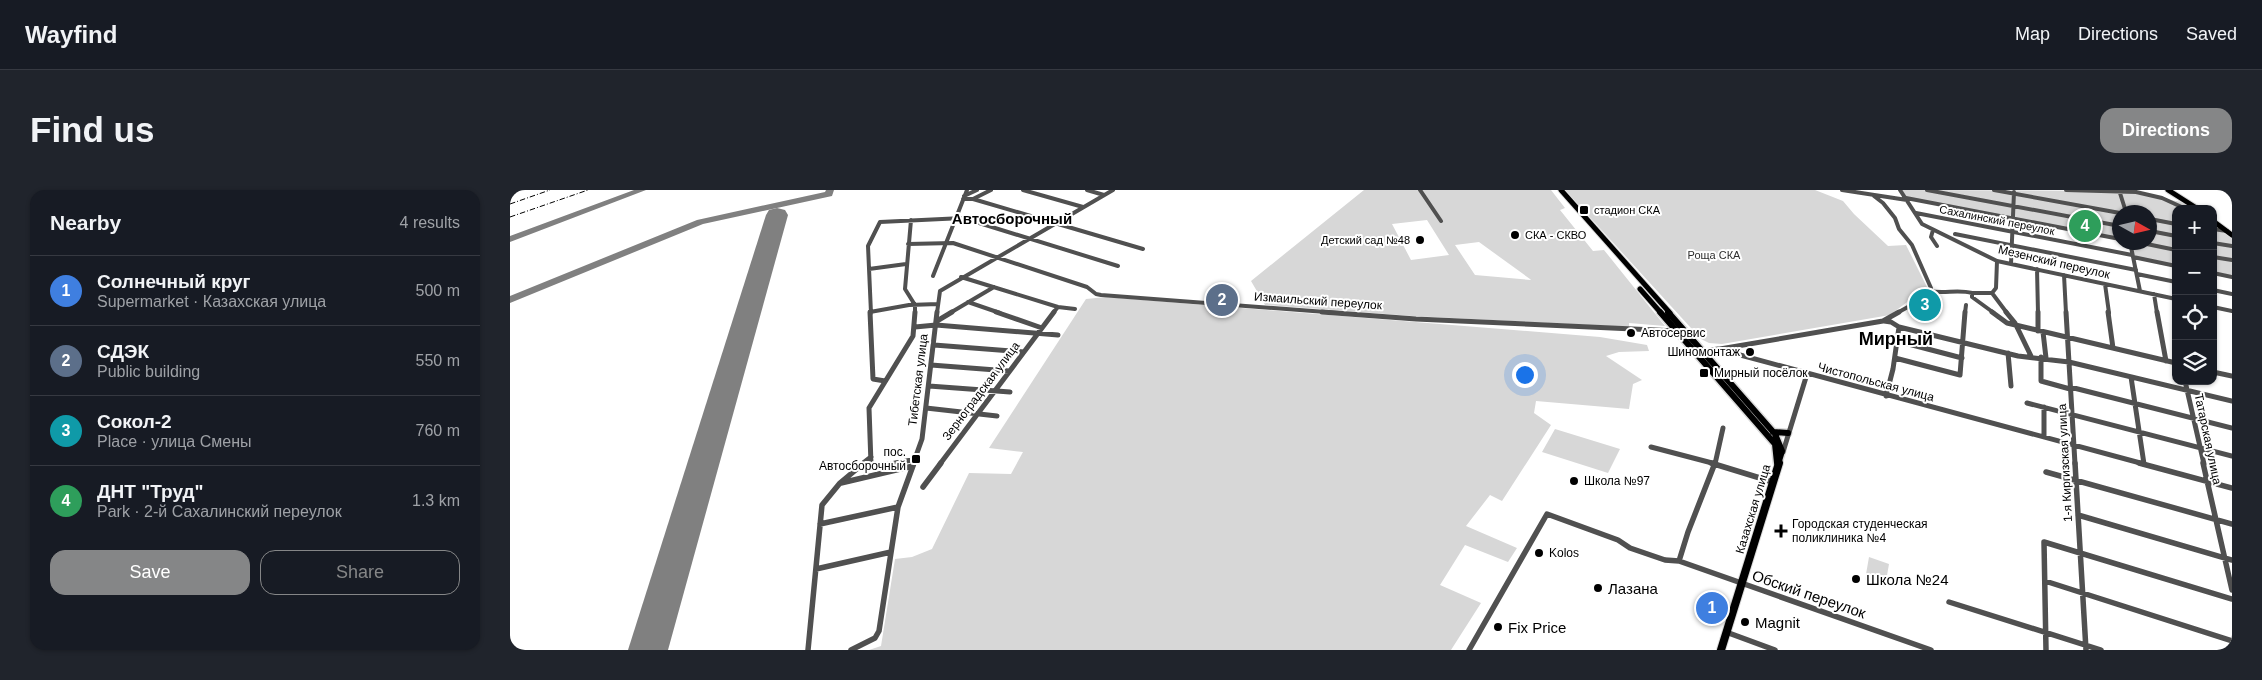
<!DOCTYPE html>
<html lang="en">
<head>
<meta charset="utf-8">
<style>
  body { margin:0; font-family:Arial,sans-serif; background:#20242c; color:#f1f3f6 }
  .controls { position:absolute; right:15px; top:15px; display:grid; overflow:hidden; border-radius:10px; box-shadow:0 1px 4px #0004 }
  .controls button { width:45px; height:45px; display:grid; place-items:center; padding:0; border:0; border-bottom:1px solid #363941; background:#171b24; color:#f1f3f6; font:25px sans-serif }
  .compass { position:absolute; left:1602px; top:15px; width:45px; height:45px; border-radius:50%; background:#171b24; box-shadow:0 1px 4px #0004; rotate:98deg }
  .you { position:absolute; left:1014px; top:184px; width:18px; height:18px; margin:-12px; border:4px solid #fff; border-radius:50%; background:#1a73e8; box-shadow:0 0 0 8px #1a73e833 }
  .badge { display:grid; place-items:center; width:32px; height:32px; border-radius:50%; background:#858687; color:#fff; font-size:16px; font-weight:700 }
  .pin { position:absolute; translate:-50% -50%; border:2px solid #fff; box-shadow:0 1px 5px #0006 }
  .list { margin:0; padding:0; list-style:none }
  h2 { display:flex; justify-content:space-between; align-items:center; height:65px; margin:0; padding:0 20px; font-size:21px }
  h2 small { font-size:16px; font-weight:400; color:#9ea1a6 }
  .list li { display:grid; grid-template-columns:32px 1fr auto; gap:15px; align-items:center; box-sizing:border-box; height:70px; padding:0 20px; border-top:1px solid #363941 }
  .list b { display:block; font-size:19px; white-space:nowrap }
  .list p { margin:0; font-size:16px; white-space:nowrap; color:#9ea1a6 }
  .list em { font-size:16px; font-style:normal; color:#9ea1a6 }
  .actions { display:flex; gap:10px; padding:15px 20px }
  .actions a { flex:1; padding:11px 0; border:1px solid #858687; border-radius:15px; text-align:center; font-size:18px; color:#858687 }
  .actions .main { background:#858687; color:#fff }
  .icon { flex:none; width:28px; height:28px; fill:none; stroke:currentColor; stroke-width:2; stroke-linecap:round; stroke-linejoin:round }
  .map { position:relative; flex:none; width:1722px; height:460px; overflow:hidden; border-radius:15px }
  header { display:flex; align-items:center; gap:30px; box-sizing:border-box; height:70px; padding:0 25px; background:#171b24; border-bottom:1px solid #363941 }
  header strong { font-size:24px }
  nav { display:flex; gap:28px; margin-inline-start:auto; font-size:18px }
  .intro { display:flex; align-items:center; justify-content:space-between; box-sizing:border-box; height:120px; padding:0 30px }
  h1 { margin:0; font-size:35px }
  .button { padding:12px 22px; border-radius:15px; background:#858687; color:#fff; font-size:18px; font-weight:700 }
  main { display:flex; gap:30px; padding:0 30px }
  aside { flex:1; background:#171b24; border-radius:15px; box-shadow:0 1px 4px #0004 }
  .map>svg:first-child { display:block }
  .green { fill:#d7d7d7; fill-rule:evenodd }
  .lines { fill:none; stroke-linecap:round; stroke-linejoin:round }
  .taxiway { fill:#808080; fill-rule:evenodd }
  .runway { fill:#808080; fill-rule:evenodd }
  .major-far2-casing { stroke:#dbdbdb; stroke-width:7 }
  .major-far1-casing { stroke:#dbdbdb; stroke-width:9 }
  .major-casing { stroke:#dbdbdb; stroke-width:10 }
  .minor-far2 { stroke:#505050; stroke-width:4 }
  .minor-far1 { stroke:#505050; stroke-width:5 }
  .minor { stroke:#505050; stroke-width:5.5 }
  .major-far2 { stroke:#000; stroke-width:5 }
  .major-far1 { stroke:#000; stroke-width:6 }
  .major { stroke:#000; stroke-width:8 }
  .rail { stroke:#000; stroke-width:1; stroke-dasharray:5.5 2 1 2; stroke-linecap:butt }
  .poi-dot { fill:#000; stroke:#fff; stroke-width:2 }
  .labels { text-anchor:middle; dominant-baseline:central; stroke-width:4; stroke-linejoin:round; paint-order:stroke }
  .far-poi-label { font-size:11px; fill:#000; stroke:#fff; text-anchor:start }
  .far-street-label { font-size:11px; fill:#000; stroke:#fff }
  .far-park-label { font-size:11px; fill:#2e2e2e; stroke:#fff }
  .street-label { font-size:12px; fill:#000; stroke:#fff }
  .poi-label { font-size:12px; fill:#000; stroke:#fff; text-anchor:start }
  .far-district-label { font-size:15px; font-weight:bold; fill:#000; stroke:#fff }
  .near-poi-label { font-size:15px; fill:#000; stroke:#fff; text-anchor:start }
  .near-street-label { font-size:15px; fill:#000; stroke:#fff }
  .district-label { font-size:18px; font-weight:bold; fill:#000; stroke:#fff }
</style>
</head>
<body>
<header>
<strong>Wayfind</strong>
<nav><a>Map</a><a>Directions</a><a>Saved</a></nav>
</header>
<div class="intro"><h1>Find us</h1><a class="button">Directions</a></div>
<main>
<aside>
<h2>Nearby<small>4 results</small></h2>
<ul class="list">
<li><span class="badge" style="background:#3f7fe0">1</span><div><b>Солнечный круг</b><p>Supermarket · Казахская улица</p></div><em>500 m</em></li>
<li><span class="badge" style="background:#5c6f8a">2</span><div><b>СДЭК</b><p>Public building</p></div><em>550 m</em></li>
<li><span class="badge" style="background:#0f9aa8">3</span><div><b>Сокол-2</b><p>Place · улица Смены</p></div><em>760 m</em></li>
<li><span class="badge" style="background:#2e9e5b">4</span><div><b>ДНТ &quot;Труд&quot;</b><p>Park · 2-й Сахалинский переулок</p></div><em>1.3 km</em></li>
</ul>
<div class="actions"><a class="main">Save</a><a>Share</a></div>
</aside>
<div class="map">
<svg width="1722" height="460" viewBox="0 0 1722 460">
  <rect width="100%" height="100%" fill="#fff"/>
  <path class="green" d="M854,0h187l14,18 -5,2 33,41 11,-1 61,76 -36,-3v4l-217,-11 -147,-11 -14,-24zM917,30l22,35 -38,5 -19,-36zM969,52l51,37 1,1 -56,-5 -20,-30z
    M1055,0h250l28,11 11,13 34,32 18,-1 21,42 -37,28 -168,29 -13,-1 -8,-4z
    M1391,0l218,1 63,11 11,7h-17v57l-43,-8 -2,-15 19,-1v-30h-30l-1,27 -213,-41z
    M1703,32l19,14v41l-19,-4z
    M596,107l494,40 47,8 2,6 -30,1 -13,4 36,24 -9,4 -4,25 -93,-8 -2,12 17,12 -49,76 -12,-6 -24,31 51,22 -9,14 -43,-17 -25,40 41,18 -30,47h-582l12,-4 14,-87 17,-2 20,-8 37,-76 42,1 12,-22 -34,-4 97,-149z
    M1045,239l65,20 -12,24 -66,-21z
    M1359,367l20,7 -4,23 -20,-7z"/>
  <g class="lines">
    <path class="taxiway" d="M124,0h12l-136,52v-6z
      M316,0h8l-2,6 -129,28 -193,79v-7l187,-76 128,-28z"/>
    <path class="runway" d="M267,18l8,2 3,5 -120,435h-40l138,-435 3,-5z"/>
    <defs>
      <path id="major-far2" d="M1051,0l109,123
        M1658,0l30,19
        M1703,31l19,14
        M1130,99l21,24"/>
      <path id="major-far1" d="M1150,122l115,132 2,19
        M1158,122l107,122 7,17 -4,13
        M1263,242l15,1"/>
      <path id="major" d="M1211,460l58,-187"/>
    </defs>
    <use href="#major-far2" class="major-far2-casing"/>
    <use href="#major-far1" class="major-far1-casing"/>
    <use href="#major" class="major-casing"/>
    <path class="minor-far2" d="M513,0l60,17
      M577,0l17,5
      M910,0l21,31
      M1332,0l65,10
      M1390,0l22,34 75,37 179,38
      M1417,0l193,36
      M1484,0l126,23
      M1556,0l70,2 26,6 24,11
      M1609,0l7,22
      M454,6l13,-6
      M1364,6l9,7 12,15 4,11 13,16 19,43 -1,3
      M1396,8l214,41
      M453,9h10l170,50
      M463,9l18,-9
      M1406,23l216,42
      M1640,29l26,5
      M401,30l-6,69 10,16v8
      M1703,39l14,2
      M1423,40l-2,7 6,9
      M1640,41l26,5
      M1445,44l181,36
      M1620,52l10,49
      M1627,52l39,8
      M1703,53l19,3
      M398,54l45,-1 134,44 9,7 5,1 238,18
      M1623,67l43,9
      M1703,67l19,3
      M1487,71l-1,27 -4,5 15,20
      M1501,74l3,-72
      M359,79l37,-5
      M1527,79l1,44
      M1703,83l19,4
      M1627,84l39,8
      M1554,85l2,38
      M423,86l34,-86
      M451,87l97,30 17,2
      M1595,94l4,29
      M1703,100l19,4
      M1420,101c14,3 28,-2 42,2
      M1482,103h-20v4l22,16
      M1644,104l3,19
      M458,112l32,11
      M1703,117l19,4
      M360,122l39,-7 29,-1
      M361,123l-3,-67 12,-24 83,-4 155,48
      M427,123l3,-22 173,-101
      M440,123l44,-26
      M543,123l5,-6
      M1387,123l29,-16 4,-6
      M1455,123l1,-8"/>
    <path class="minor-far1" d="M360,122l3,67 12,2
      M486,122l46,16
      M812,122l94,7 261,12
      M1482,122l15,11 169,40
      M1496,122l9,11 16,33
      M1528,122v19
      M1556,122l9,152
      M1598,122l5,36
      M1647,122l9,49
      M427,131l15,-9
      M1374,131l7,1 8,5 -6,42 -7,27
      M405,137l21,-2 122,10
      M1389,137l119,29 51,6 163,39
      M1533,142l3,26
      M1387,151l65,17
      M424,155l90,7
      M1210,159l163,-28 16,-9
      M1194,161l14,-2 426,115
      M1498,163l3,33
      M1531,167v24l29,8
      M1385,168l65,17 5,-63
      M421,175l78,6
      M1703,182l19,4
      M1621,187l13,87
      M1675,191l19,83
      M419,196l81,6
      M1560,197l162,41
      M1517,213l205,53
      M1534,217v30
      M416,218l71,8
      M1141,257l65,17
      M1273,262l24,-78
      M352,274l9,-7
      M361,274l-2,-56 44,-72 2,-24
      M382,274l24,-5
      M403,274l9,-25 15,-127
      M430,274l114,-152
      M1205,274l8,-36"/>
    <path class="minor" d="M361,273v4l27,-4
      M1201,273l62,19
      M1565,273l11,187
      M1629,273l93,25
      M1693,273l29,127
      M1536,282l186,52
      M331,293l72,-17
      M413,297l18,-24
      M1568,325l154,45
      M310,334l78,-17
      M1169,371l9,-29 27,-69
      M306,379l75,-17
      M1535,391l187,60
      M1439,412l152,48
      M1216,442l49,18
      M298,460l14,-145 18,-22 24,-20
      M341,460l24,-12 4,-7 19,-124 16,-44
      M959,460l78,-136 71,26 12,8 35,12 14,1 252,89
      M1536,460l-2,-108 188,57"/>
    <use href="#major-far2" class="major-far2"/>
    <use href="#major-far1" class="major-far1"/>
    <use href="#major" class="major"/>
    <path class="rail" d="M0,14l40,-14
      M0,27l78,-27"/>
  </g>
  <g class="poi-dot">
    <rect x="1069" y="15" width="10" height="10" rx="2.5"/>
    <circle cx="1005" cy="45" r="5"/>
    <circle cx="910" cy="50" r="5"/>
    <circle cx="1121" cy="143" r="5"/>
    <circle cx="1240" cy="162" r="5"/>
    <rect x="1189" y="178" width="10" height="10" rx="2.5"/>
    <rect x="401" y="264" width="10" height="10" rx="2.5"/>
    <circle cx="1064" cy="291" r="5"/>
    <path d="M1268.5 333.5h5v5h5v5h-5v5h-5v-5h-5v-5h5z"/>
    <circle cx="1029" cy="363" r="5"/>
    <circle cx="1346" cy="389" r="5"/>
    <circle cx="1088" cy="398" r="5"/>
    <circle cx="1235" cy="432" r="5"/>
    <circle cx="988" cy="437" r="5"/>
  </g>
  <g class="labels">
    <g class="far-poi-label">
      <text x="1084" y="20">стадион СКА</text>
      <text x="1015" y="45">СКА - СКВО</text>
      <text x="900" y="50" text-anchor="end">Детский сад №48</text>
    </g>
    <g class="far-street-label">
      <text transform="translate(1487 30) rotate(11)">Сахалинский переулок</text>
    </g>
    <g class="far-park-label">
      <text x="1204" y="65">Роща СКА</text>
    </g>
    <g class="street-label">
      <text transform="translate(1544 72) rotate(13)">Мезенский переулок</text>
      <text transform="translate(808 111) rotate(4)">Измаильский переулок</text>
      <text transform="translate(408 190) rotate(-83)">Тибетская улица</text>
      <text transform="translate(1366 192) rotate(15)">Чистопольская улица</text>
      <text transform="translate(471 201) rotate(-53)">Зерноградская улица</text>
      <text transform="translate(1698 249) rotate(78)">Татарская улица</text>
      <text transform="translate(1555 273) rotate(-93)">1-я Киргизская улица</text>
      <text transform="translate(1243 319) rotate(-73)">Казахская улица</text>
    </g>
    <g class="poi-label">
      <text x="1131" y="143">Автосервис</text>
      <text x="1230" y="162" text-anchor="end">Шиномонтаж</text>
      <text x="1204" y="183">Мирный посёлок</text>
      <text x="396" y="262" text-anchor="end">пос.<tspan x="396" dy="14">Автосборочный</tspan></text>
      <text x="1074" y="291">Школа №97</text>
      <text x="1282" y="334">Городская студенческая<tspan x="1282" dy="14">поликлиника №4</tspan></text>
      <text x="1039" y="363">Kolos</text>
    </g>
    <g class="far-district-label">
      <text x="502" y="28">Автосборочный</text>
    </g>
    <g class="near-poi-label">
      <text x="1356" y="389">Школа №24</text>
      <text x="1098" y="398">Лазана</text>
      <text x="1245" y="432">Magnit</text>
      <text x="998" y="437">Fix Price</text>
    </g>
    <g class="near-street-label">
      <text transform="translate(1299 404) rotate(19)">Обский переулок</text>
    </g>
    <g class="district-label">
      <text x="1386" y="149">Мирный</text>
    </g>
  </g>
</svg>
<div class="controls">
<button>+</button>
<button>−</button>
<button><svg class="icon" aria-label="locate" viewBox="0 0 24 24"><circle cx="12" cy="12" r="6"/><path d="M12 2v4M12 18v4M2 12h4M18 12h4"/></svg></button>
<button><svg class="icon" aria-label="layers" viewBox="0 0 24 24"><path d="M12 4l9 5-9 5-9-5zM3 14l9 5 9-5"/></svg></button>
</div>
<svg class="compass" viewBox="-18 -18 36 36"><path d="M0-13l5 13h-10z" fill="#e53935"/><path d="M0 13l5-13h-10z" fill="#9ea1a6"/></svg>
<div class="you"></div>
<div class="pin badge" style="left:1202px;top:418px;background:#3f7fe0">1</div>
<div class="pin badge" style="left:712px;top:110px;background:#5c6f8a">2</div>
<div class="pin badge" style="left:1415px;top:115px;background:#0f9aa8">3</div>
<div class="pin badge" style="left:1575px;top:36px;background:#2e9e5b">4</div>
</div>
</main>
</body>
</html>
